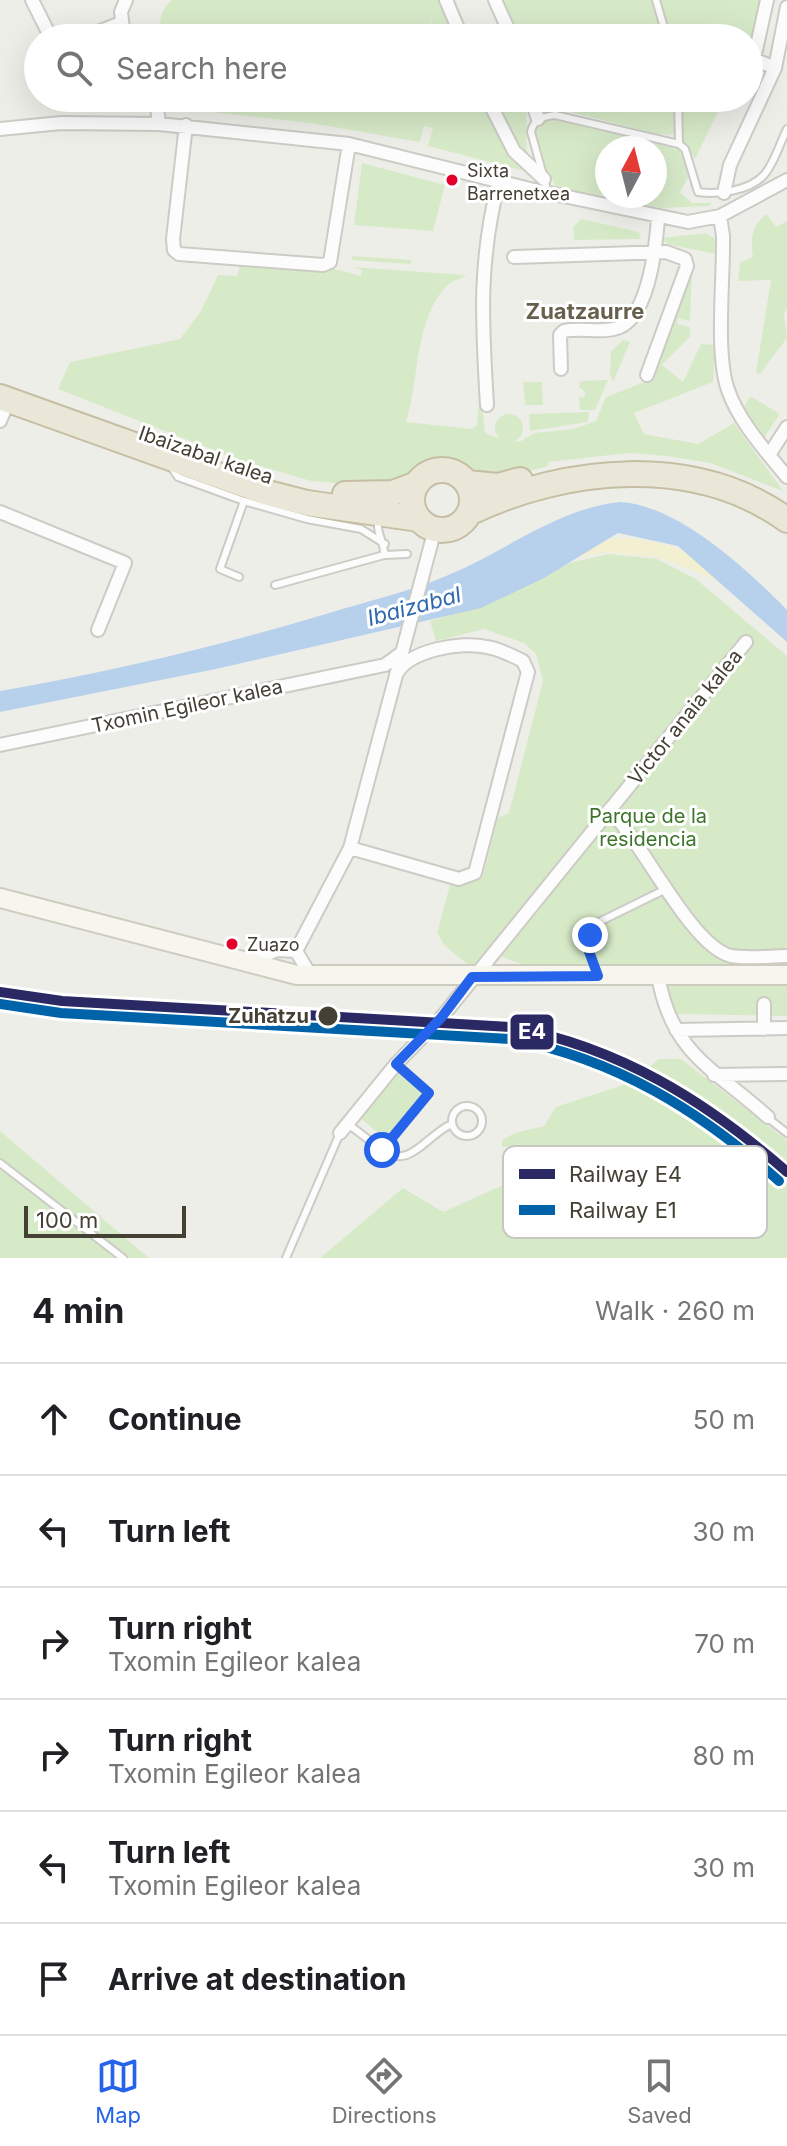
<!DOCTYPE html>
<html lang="en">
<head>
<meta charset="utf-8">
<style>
  body { margin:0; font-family:Inter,sans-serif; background:#f2f2f2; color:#202124 }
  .compass { position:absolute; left:595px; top:136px; width:72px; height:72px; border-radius:50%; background:#fff; box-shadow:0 8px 32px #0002; rotate:7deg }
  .scale { position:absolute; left:24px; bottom:20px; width:162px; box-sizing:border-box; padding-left:8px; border:4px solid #444034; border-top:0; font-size:22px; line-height:28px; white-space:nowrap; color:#444034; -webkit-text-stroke:6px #fff; paint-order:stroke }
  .stop { position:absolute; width:24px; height:24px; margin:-18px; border:6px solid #2563eb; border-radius:50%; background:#fff }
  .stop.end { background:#2563eb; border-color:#fff; box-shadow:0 2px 8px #0008 }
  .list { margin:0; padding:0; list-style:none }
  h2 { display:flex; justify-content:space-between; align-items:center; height:104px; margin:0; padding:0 32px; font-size:34px }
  h2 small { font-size:26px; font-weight:400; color:#757577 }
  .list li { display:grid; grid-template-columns:52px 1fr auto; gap:24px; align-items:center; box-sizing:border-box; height:112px; padding:0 32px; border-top:2px solid #e0e0e0 }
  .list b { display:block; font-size:30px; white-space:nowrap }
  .list p { margin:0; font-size:26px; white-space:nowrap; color:#757577 }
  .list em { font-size:26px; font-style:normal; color:#757577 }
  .icon { flex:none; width:44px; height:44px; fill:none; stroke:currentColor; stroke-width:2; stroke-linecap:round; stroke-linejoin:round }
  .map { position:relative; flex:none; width:787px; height:1258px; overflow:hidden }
  .search { position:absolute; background:#fff; box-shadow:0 8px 32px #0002; left:24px; right:24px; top:24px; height:88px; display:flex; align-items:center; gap:20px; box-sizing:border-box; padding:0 28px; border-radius:44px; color:#757577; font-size:30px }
  .sheet { height:776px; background:#fff }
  nav { display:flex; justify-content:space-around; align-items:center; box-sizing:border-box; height:112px; border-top:2px solid #e0e0e0; background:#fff; font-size:22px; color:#757577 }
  nav a { display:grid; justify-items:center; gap:4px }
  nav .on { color:#2563eb }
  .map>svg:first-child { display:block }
  .green { fill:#d7eac8 }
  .sand { fill:#f3f0d2 }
  .water { fill:#b7d1ed }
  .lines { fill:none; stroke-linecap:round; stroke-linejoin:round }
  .lane-casing { stroke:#cccbc5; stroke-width:10 }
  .street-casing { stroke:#cccbc5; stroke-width:16 }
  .secondary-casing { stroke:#ceccbf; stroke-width:22 }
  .highway-casing { stroke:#c6bea3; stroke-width:28 }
  .lane { stroke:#fcfcfc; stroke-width:6 }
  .street { stroke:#fcfcfc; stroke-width:12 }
  .secondary { stroke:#f6f5ee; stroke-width:18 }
  .highway { stroke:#ebe7d8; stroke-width:24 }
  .rail-1-casing { stroke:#fff; stroke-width:16 }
  .rail-2-casing { stroke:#fff; stroke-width:16 }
  .rail-1 { stroke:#2b2963; stroke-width:10 }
  .rail-2 { stroke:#0063a9; stroke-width:10 }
  .route { stroke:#2563eb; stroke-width:10 }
  .bus-dot { fill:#e4002b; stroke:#fff; stroke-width:3 }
  .stop-dot { fill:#444034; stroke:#fff; stroke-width:3 }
  .labels { text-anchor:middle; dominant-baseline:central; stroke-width:6; stroke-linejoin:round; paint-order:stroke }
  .bus-label { font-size:18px; fill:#444034; stroke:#fff; text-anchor:start }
  .street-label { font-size:20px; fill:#444034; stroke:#fff }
  .park-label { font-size:20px; fill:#3c7429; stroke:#fff }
  .stop-label { font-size:20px; font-weight:bold; fill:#444034; stroke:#fff; text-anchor:end }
  .neighbourhood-label { font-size:22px; font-weight:bold; fill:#675f4c; stroke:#fff }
  .water-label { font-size:22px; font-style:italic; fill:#2f68ae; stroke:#fff }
  .key { fill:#fff; stroke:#c7c6c2; stroke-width:2 }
  .key-label { font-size:22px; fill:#444034 }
  .line-badge { stroke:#fff; stroke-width:3 }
  .badge-label { font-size:22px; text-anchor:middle; font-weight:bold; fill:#fff }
</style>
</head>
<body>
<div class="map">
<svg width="787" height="1258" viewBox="0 0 787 1258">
  <rect width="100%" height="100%" fill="#eeeee8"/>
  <path class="green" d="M172,0h283l16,38h-37l-4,-23 2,23h-267c-9,-14 -5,-27 7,-38z
    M498,0h265l-14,44v-6h-235z
    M196,98h283l28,54 25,21 -104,-27 5,-18 -9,-2 -4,16 -109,-19 -109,-12z
    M496,98h27c8,21 -1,43 7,64l-8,-7z
    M538,98h187l-30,61 -18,-28 -6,4 -14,-1 -114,-29z
    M553,118l126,31 10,27 -9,16 12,11h19l-1,3 -48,2 -55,-12h48v-48h-48v48l-50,-8 -20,-35 -4,-23z
    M362,163l83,22 -12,46 -79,-6z
    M767,214l9,13 11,-6v87l-3,6 3,24 -28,37 -3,-3 15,-92 -33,1 2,-18 13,-6c-3,-17 -1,-33 14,-43z
    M581,219l58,13 2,7 -67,1 -1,-13z
    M706,233l9,6 1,15 -49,-10 -5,-6z
    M352,256l59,4v4l-59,-4z
    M246,262l85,6 30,8 1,-6 -10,-3 114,8c-5,5 -11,4 -16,8 -36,32 -30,96 -44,139l66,7 5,-4 3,-35 5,43 23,9 13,-1 13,-8 39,-4 23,-8 10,-24 49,-19 6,-33 23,-67 8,-8 -2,51 -12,-3 -1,6 13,3v10l-28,28 21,17 18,-38 14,1 -2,37 -79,31 10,21 54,10 36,-21 49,68 -73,-28 -44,-7 -37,-3 -81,9v4l-48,13 -59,-16 -16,4 -39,20 -75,-6 -75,-22 -178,-70 12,-27 110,-23 21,-28 17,-36 19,1 3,-11z
    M623,340l7,2 -17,40 -3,-8 1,-22z
    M608,380l-13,30h-15l-1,-14 4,2 3,-5 -7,-6 1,-6z
    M523,382h19l1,23h-18z
    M750,396l30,18 -17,25 -21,-28z
    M589,412l-1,10 -58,9 -1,-17z
    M495 428a14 14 0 1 1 28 0a14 14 0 1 1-28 0Z
    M609,554l48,5 39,20 91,77v313l-247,2 -43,-16 -26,12 -26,-21 -8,-13 13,-48 13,1 20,-10 15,-58 11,-5 34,-132 -7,-27 -12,-11 -40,-14 -48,12 -6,-20 63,-19 76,-39z
    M787,983v33l-111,-2 -10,-28z
    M516,1032l60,14 68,27 14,-14h23l106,81v118h-467l83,-70 40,24 65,-29 -5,-1 -2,-11 4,-7 10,-2 -2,-16 -11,1v-7l13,-7 29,-7 12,-19 73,-24 -8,-13 -120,-37z
    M399,1071l25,22 -38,46 -26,-21z
    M0,1131l149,127h-149z"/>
  <path class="sand" d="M625,538c39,4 81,13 104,47l-72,-28 -50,-5 -57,10 45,-21z"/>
  <path class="water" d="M620,502c58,3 127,67 167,108v32l-109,-96 -60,-13 -74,45 -63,30 -265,61 -216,43v-21c110,-19 219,-45 326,-77 41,-13 87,-23 127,-41 56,-24 104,-64 167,-71z"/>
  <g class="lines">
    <defs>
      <path id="lane" d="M656,0l11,38
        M678,98l1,46
        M548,193l-17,-61c3,-14 11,-15 24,-17l124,29 6,5 13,43c20,3 51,-1 66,-17 10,-11 16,-32 23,-46
        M172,468l6,9 66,24
        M384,555l23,-1
        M239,577l-19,-8 24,-68 63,18 54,10 24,15
        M275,585l109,-30c1,-12 -7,-19 -6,-32
        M597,973l-10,-27 12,-24 65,-32
        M452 1121a15 15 0 1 1 30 0a15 15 0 1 1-30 0Z
        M768,1118l19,15
        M348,1124l34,26 47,-57 -33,-29
        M382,1150c28,21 45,-16 70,-26
        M0,1163l123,95
        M286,1258l54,-125"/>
      <path id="street" d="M32,0l19,38
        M446,0l16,38
        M495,0l17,38
        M82,38l39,-15
        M124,38l-3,-26 5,-12
        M775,68l12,-61
        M156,98l3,26
        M487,98l27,53 30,28
        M531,98l7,21
        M186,125l-13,114 1,11 5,4 144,11 7,-3 19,-118
        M0,129l61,-6 98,1 190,20 181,45 158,33 32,-6 67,-36
        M724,193l6,-28 45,-97 -21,-9 13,-59
        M720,216l3,20c1,42 -8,117 5,154 11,32 38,61 59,87
        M514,257l152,-5 19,7 2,7 -40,109
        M561,369l-1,-34 4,-4c17,-4 40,3 56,-4 29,-13 36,-82 38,-109
        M487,405c-5,-82 -9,-143 12,-224
        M0,421l9,-21
        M769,455l18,-28
        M0,512l125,51 -27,67
        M0,745l385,-80 15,-11
        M609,810c32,28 81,136 122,146 17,3 39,0 56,0
        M350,848l109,31 16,-6 53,-201 -5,-11c-12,-6 -23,-12 -36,-14 -26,-6 -79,3 -91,28
        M296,951l54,-103 85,-319
        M246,963l31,-13 19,1 15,25
        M658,976c14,79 57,93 110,141
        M764,1004v25
        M676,1030l111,-2
        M714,1075l73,-1
        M340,1133l56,-69 45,-46 305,-376"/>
      <path id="secondary" d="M0,898l297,77h490"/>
      <path id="highway" d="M0,397l268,96 39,10 112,16
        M412 500a30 30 0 1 1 60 0a30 30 0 1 1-60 0Z
        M467,483l31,3 22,-6
        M345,494l48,-1 24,-9
        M469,513c97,-47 227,-59 318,7"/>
    </defs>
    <use href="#lane" class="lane-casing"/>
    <use href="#street" class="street-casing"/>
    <use href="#secondary" class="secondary-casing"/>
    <use href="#highway" class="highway-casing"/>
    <use href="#lane" class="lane"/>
    <use href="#street" class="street"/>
    <use href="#secondary" class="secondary"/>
    <use href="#highway" class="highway"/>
    <defs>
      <path id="rail-1" d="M0,992l62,9 450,26c108,21 193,73 275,145"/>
      <path id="rail-2" d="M0,1004l61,9 450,26c105,20 188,71 268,142"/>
    </defs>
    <use href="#rail-1" class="rail-1-casing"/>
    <use href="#rail-2" class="rail-2-casing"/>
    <use href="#rail-1" class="rail-1"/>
    <use href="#rail-2" class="rail-2"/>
  </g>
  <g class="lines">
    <path class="route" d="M382,1150l47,-57 -33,-29 45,-46 31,-41 126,-1 -11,-30 3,-11"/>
  </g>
  <g class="bus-dot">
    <circle cx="452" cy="180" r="7"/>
    <circle cx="232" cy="944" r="7"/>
  </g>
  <circle class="stop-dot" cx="328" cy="1016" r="11"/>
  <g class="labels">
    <g class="bus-label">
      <text x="467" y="170">Sixta<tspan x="467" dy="23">Barrenetxea</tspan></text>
      <text x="247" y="944">Zuazo</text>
    </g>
    <g class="street-label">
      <text transform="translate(206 455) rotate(19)">Ibaizabal kalea</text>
      <text transform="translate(187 706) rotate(-12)">Txomin Egileor kalea</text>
      <text transform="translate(685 717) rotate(-51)">Victor anaia kalea</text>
    </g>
    <g class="park-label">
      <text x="648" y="816">Parque de la<tspan x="648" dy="23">residencia</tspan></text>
    </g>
    <g class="stop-label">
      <text x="309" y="1016">Zuhatzu</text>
    </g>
    <g class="neighbourhood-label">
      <text x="585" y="311">Zuatzaurre</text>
    </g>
    <g class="water-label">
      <text transform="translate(414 606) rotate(-15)">Ibaizabal</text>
    </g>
  </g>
  <rect x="503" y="1146" width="264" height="92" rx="12" class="key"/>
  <rect x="519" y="1169" width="36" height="10" fill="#2b2963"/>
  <rect x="519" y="1205" width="36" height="10" fill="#0063a9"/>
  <g class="key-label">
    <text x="569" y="1182">Railway E4</text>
    <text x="569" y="1218">Railway E1</text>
  </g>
  <rect class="line-badge" x="509" y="1013" width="46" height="38" rx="8" fill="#2b2963"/>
  <g class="badge-label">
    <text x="532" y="1039">E4</text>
  </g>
</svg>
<svg class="compass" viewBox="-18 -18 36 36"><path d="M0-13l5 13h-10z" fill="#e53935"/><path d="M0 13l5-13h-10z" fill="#757577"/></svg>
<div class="scale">100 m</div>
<div class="stop" style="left:382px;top:1150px"></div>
<div class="stop end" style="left:590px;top:935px"></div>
<div class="search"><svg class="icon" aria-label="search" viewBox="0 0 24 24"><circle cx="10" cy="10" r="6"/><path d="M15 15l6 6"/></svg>Search here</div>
</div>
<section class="sheet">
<h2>4 min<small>Walk · 260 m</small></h2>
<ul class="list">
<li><svg class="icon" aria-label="ahead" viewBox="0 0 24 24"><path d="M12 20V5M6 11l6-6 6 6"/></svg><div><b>Continue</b></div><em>50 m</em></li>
<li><svg class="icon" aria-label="left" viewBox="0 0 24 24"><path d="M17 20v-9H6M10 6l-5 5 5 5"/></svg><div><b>Turn left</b></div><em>30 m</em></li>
<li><svg class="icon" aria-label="right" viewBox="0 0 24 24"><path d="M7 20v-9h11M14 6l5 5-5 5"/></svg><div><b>Turn right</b><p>Txomin Egileor kalea</p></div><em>70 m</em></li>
<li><svg class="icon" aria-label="right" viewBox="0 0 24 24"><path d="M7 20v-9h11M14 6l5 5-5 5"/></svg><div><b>Turn right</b><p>Txomin Egileor kalea</p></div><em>80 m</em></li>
<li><svg class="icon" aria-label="left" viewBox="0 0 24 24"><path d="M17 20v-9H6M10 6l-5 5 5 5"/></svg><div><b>Turn left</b><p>Txomin Egileor kalea</p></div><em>30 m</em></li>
<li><svg class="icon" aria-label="arrive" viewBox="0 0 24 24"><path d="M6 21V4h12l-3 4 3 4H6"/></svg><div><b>Arrive at destination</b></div></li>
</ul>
</section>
<nav>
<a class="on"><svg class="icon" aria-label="map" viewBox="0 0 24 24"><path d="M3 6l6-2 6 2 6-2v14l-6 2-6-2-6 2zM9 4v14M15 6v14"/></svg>Map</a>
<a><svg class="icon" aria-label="directions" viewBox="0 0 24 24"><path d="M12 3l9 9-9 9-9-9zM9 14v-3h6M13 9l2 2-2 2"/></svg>Directions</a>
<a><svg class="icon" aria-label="saved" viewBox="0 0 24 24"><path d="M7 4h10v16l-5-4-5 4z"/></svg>Saved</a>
</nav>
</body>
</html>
